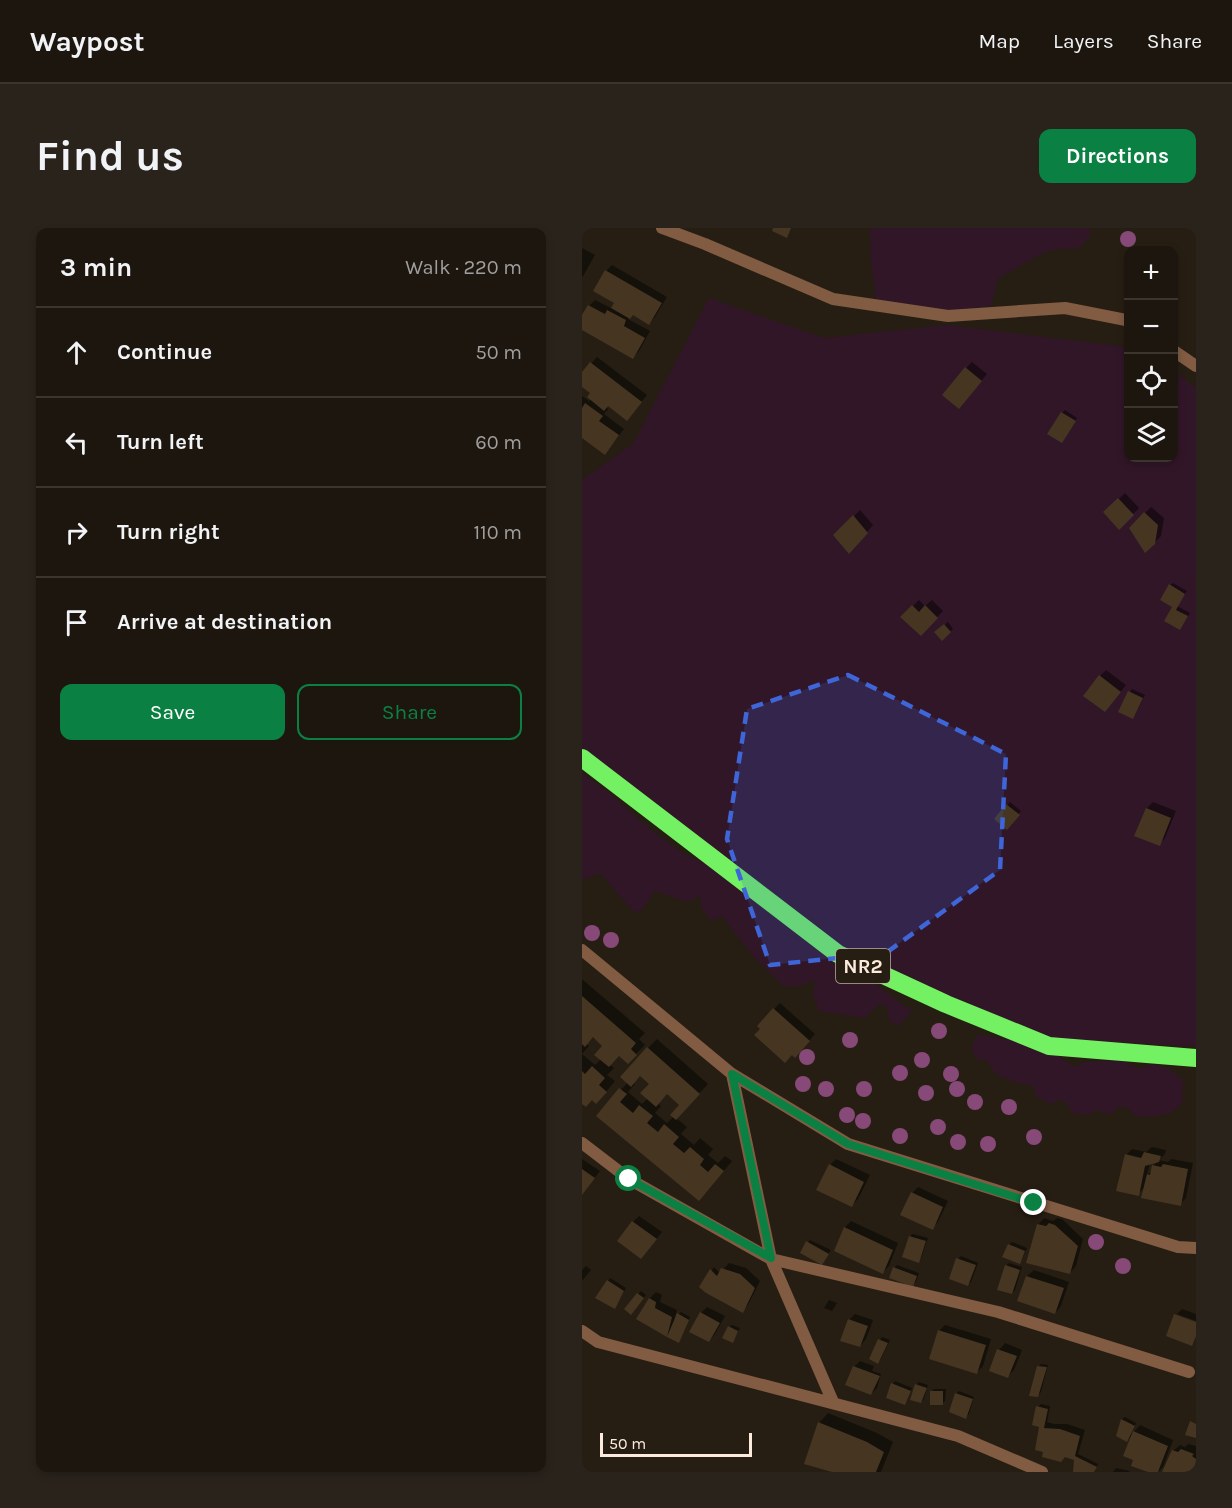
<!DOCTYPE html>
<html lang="en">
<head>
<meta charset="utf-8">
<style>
  body { margin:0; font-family:Karla,sans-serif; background:#2a231c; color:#f1f3f6 }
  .controls { position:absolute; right:18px; top:18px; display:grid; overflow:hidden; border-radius:12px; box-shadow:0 3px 9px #0003 }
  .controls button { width:54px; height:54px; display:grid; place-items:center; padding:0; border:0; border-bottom:2px solid #3b352e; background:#1d160e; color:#f1f3f6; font:30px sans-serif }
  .scale { position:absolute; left:18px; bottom:15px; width:152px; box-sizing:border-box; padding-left:6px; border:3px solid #fcebdc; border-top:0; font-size:16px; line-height:21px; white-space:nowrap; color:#fcebdc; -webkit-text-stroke:4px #271e13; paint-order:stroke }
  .stop { position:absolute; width:18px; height:18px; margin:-14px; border:4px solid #0b8043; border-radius:50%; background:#fff }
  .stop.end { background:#0b8043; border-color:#fff; box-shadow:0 2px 6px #0008 }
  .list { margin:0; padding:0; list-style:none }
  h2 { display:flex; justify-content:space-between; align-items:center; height:78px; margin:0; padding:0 24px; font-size:26px }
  h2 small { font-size:20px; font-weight:400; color:#a09f9e }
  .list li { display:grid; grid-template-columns:39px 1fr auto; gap:18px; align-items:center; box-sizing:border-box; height:90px; padding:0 24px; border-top:2px solid #3b352e }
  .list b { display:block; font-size:22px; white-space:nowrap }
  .list em { font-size:20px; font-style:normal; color:#a09f9e }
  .actions { display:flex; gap:12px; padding:18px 24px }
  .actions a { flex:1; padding:14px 0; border:2px solid #0b8043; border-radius:12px; text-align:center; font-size:21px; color:#0b8043 }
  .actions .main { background:#0b8043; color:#fff }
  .icon { flex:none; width:33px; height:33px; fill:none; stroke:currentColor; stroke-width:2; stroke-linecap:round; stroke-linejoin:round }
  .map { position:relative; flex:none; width:614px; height:1244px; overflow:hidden; border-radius:12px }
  header { display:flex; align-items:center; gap:36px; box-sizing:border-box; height:84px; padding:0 30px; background:#1d160e; border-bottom:2px solid #3b352e }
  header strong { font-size:28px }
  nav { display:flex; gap:33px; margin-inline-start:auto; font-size:21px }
  .intro { display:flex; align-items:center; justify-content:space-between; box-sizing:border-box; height:144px; padding:0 36px }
  h1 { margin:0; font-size:42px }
  .button { padding:15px 27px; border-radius:12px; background:#0b8043; color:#fff; font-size:21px; font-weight:700 }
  main { display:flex; gap:36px; padding:0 36px }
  aside { flex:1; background:#1d160e; border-radius:12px; box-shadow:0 3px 9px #0003 }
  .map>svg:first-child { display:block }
  .green { fill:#311628 }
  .shadow { fill:#0007; fill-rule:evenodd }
  .building { fill:#463621 }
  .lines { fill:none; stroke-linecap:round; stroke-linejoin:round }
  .street { stroke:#815c42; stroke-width:12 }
  .highway { stroke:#74f063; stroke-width:18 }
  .tree { fill:#874a78 }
  .route { stroke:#0b8043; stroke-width:8 }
  .marked { fill:#3e66d9; fill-opacity:0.2; stroke:#3e66d9; stroke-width:4.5; stroke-dasharray:12 8; stroke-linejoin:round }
  .labels { text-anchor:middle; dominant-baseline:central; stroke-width:5; stroke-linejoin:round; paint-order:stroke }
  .shield { fill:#271e13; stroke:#bcaea0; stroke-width:1.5 }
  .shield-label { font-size:20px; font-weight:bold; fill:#fcebdc }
</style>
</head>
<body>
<header>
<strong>Waypost</strong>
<nav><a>Map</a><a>Layers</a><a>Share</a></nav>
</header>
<div class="intro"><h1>Find us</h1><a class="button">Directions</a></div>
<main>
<aside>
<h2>3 min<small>Walk · 220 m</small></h2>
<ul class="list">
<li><svg class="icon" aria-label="ahead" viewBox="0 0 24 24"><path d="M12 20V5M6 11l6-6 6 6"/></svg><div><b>Continue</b></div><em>50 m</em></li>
<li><svg class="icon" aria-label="left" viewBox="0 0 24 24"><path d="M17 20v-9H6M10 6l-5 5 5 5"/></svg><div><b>Turn left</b></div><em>60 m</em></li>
<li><svg class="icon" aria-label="right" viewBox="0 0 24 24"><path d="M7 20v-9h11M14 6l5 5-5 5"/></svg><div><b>Turn right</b></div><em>110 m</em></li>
<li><svg class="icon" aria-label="arrive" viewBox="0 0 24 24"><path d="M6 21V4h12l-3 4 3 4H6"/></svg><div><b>Arrive at destination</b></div></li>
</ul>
<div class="actions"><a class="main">Save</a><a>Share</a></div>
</aside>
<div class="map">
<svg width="614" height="1244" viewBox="0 0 614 1244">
  <rect width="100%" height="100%" fill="#271e13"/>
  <path class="green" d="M288,0h219l2,7 -12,13 -30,2 -51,28 -7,28 -44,5 -71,-10 -5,-40z
    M127,70l115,40 123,-13 181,22v111h46v-87l22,17v658l-151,-7 -203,-89 -199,-150 -61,-51v-269l51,-36z
    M0,545l26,19 44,39 32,23 35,16 193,141 -14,15 -9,-5 -2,-14 -8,-3 -14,14 -46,-7 -6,-16 2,-15 -16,6h-16l-29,-29 -32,-41 -11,5 -11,-16 1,-9 -14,6 -32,-11 -13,19 -8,2 -34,-39 -18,7z
    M396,807l46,7 7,8 5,-4 15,5 20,14 6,2 7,-5 38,-2 17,9 13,-5 16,4 15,13 -1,15 1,7 -11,9 -15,4 -17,1 -6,-2 -7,-8h-10l-4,7 -13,-2 -4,-3 -5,6 -19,-2 -6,-11 -7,-2 -8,4 -16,-8 -1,-10 -21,-4 -17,-8 -9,-13 -10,-2 -6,-12z"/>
  <path class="shadow" d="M0,20l13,7 -13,23z
    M30,37l55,32 -12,20 -6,6 -15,-9 -6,5 22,12 -11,20 -6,6 -51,-28v-11l7,-12 6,-6 16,8 5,-5 -10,-32z
    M15,129l50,38 -20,24 -19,-14 -2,2 2,2 -4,5 20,15 -19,24 -23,-17v-40l7,5 2,-2 1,-6 -10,-8v-11z
    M390,134l15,12 -22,27 1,-33z
    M483,182l12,8 -13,20 -2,-25z
    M543,265l14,15 -20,20 -14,-16z
    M569,279l13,11 -3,18 -15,15 -1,-38z
    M278,282l13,15 -18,21 -20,-11z
    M591,355l14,8 -10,15 13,7 -10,16 -6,-23 -4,-21z
    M337,372l6,6 7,-6 11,11 -22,23 -19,-17z
    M366,394l5,7 -11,10 -6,-7z
    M524,442l20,15 -15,19 -11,-28z
    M550,461l13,6 -10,20 -3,2 -2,-25z
    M428,574l11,9 -11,14 -14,-6z
    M571,574l23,9 -11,27 -6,6 -12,-36z
    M0,751l63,54 -6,6 6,6 -17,17 -9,-7 -10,9 5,4 -7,7 8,6 -10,12 -12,6 -11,3v-48l13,11 6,-6 4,-13 -11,-10 -8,8 3,2 -7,8z
    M198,775l35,31 -14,16 -27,-41z
    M75,811l51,45 -32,34 11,9 -6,7 13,11 6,-7 13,11 -5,6 10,8 7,-7 7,5 -24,29 -110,-74 30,-34 20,-34zM59,847l10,8 -3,15 -6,6 -14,-12 7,-8 -2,-1zM85,865l14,11 -7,12 -7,7 -12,-10 6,-7 -4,-3z
    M570,919l14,3 -1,4 -6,6 9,2 3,-3 22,4 -7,35 -6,6 -35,-17 -7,7 -12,-39 6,-6 14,3zM577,932l-6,6v4l-6,5 3,-12z
    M0,931l18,12 -18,23z
    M254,931l34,16 -12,24 -6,6 -22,-40z
    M336,959l30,14 -10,21 -6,6 -20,-35z
    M57,988l23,16 -15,19 -14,-29z
    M462,990l9,3 4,-3 5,1 21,20 -7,27 -6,7 -32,-48z
    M269,993l47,22 -9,23 -6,6 -47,-22 9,-23z
    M331,1006l15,4 -7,20 -2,3 -9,-25z
    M228,1012l21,10 -9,14 -14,-22z
    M430,1014l15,6 -5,11 -3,3 -10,-17z
    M379,1028l17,7 -7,19 -3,2 -10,-25z
    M147,1035l17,5 14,13 -12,24 -6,6 -41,-25 13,-19 6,6z
    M427,1035l13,4 -7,23 -3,3 -6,-27z
    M315,1037l22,8 -3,9 -3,3 -19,-17z
    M4,1038l5,4 -9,11v-11z
    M452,1042l35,12 -8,24 -6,7 -28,-37z
    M28,1050l16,10 -9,16 -20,-7z
    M59,1063l5,4 -13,15 -7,-1z
    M74,1064l6,3 -2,7 17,8 -2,7 6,-5 9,5 -9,21 -3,3 -40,-22 12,-21z
    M247,1072l8,3 -5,8 -8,-3z
    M125,1079l18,9 -10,18 -6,7 -8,-28z
    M600,1081l14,5v7l-19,-7z
    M273,1086l18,6 -7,19 -6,7 -11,-26z
    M150,1097l8,3 -8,13 -3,-14z
    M363,1097l46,14 -8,27 -6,6 -38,-41z
    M300,1109l8,3 -9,19 -3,3 -7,-3 9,-19z
    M423,1115l17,7 -8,20 -6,6 -9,-26z
    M278,1133l14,5 -2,5 9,3 -4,14 -6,6 -17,-27z
    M459,1136l7,1 -7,27 -3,3v-28z
    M313,1153l17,7 -5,13 -2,3 -12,-20z
    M337,1154l9,3 -4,14 -3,3 -10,-3 6,-15z
    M352,1161h12l-1,12 -3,3 -11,-12z
    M377,1163l15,6 -5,17 -3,3 -10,-23z
    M459,1176l9,2 -3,16 7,2h13l18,6 -7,24 20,10 -4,8h-19l1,-16 -3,3 -32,-31 -3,-21z
    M246,1185l49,20 16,9 -12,30h-44l-18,-49z
    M543,1189l11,6 -4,11 8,-9 33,15 -10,27 -5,5h-5l-20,-38 -6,7 -10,-6 5,-16z
    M606,1216l8,2v26h-32l9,-21 7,-6 5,2z
    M534,1240l14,3 -1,1h-16z"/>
  <path class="building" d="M191,0h18l-4,10 -15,-7z
    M23,42l57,33 -13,22 -16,-10 -3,4 -19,-11 3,-5 -21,-12z
    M6,77l17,9 2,-4 19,10 -2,6 21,12 -12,21 -51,-29v-15z
    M8,134l52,40 -15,19 -19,-15 -4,5 -17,-14 3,-4 -8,-6v-15z
    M383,139l17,14 -23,28 -17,-14z
    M3,175l18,13 -4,5 20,14 -14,20 -23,-17v-30z
    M479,184l15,9 -14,22 -15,-9z
    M536,270l16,17 -15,15 -16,-18z
    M562,284l14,13 -3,19 -10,9 -16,-25z
    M271,287l15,18 -19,21 -16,-19z
    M587,356l16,10 -9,16 12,6 -8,14 -16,-9 8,-14 -12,-7z
    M330,377l7,7 6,-7 13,13 -17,18 -21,-19z
    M362,396l7,8 -9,9 -8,-9z
    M517,447l22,17 -16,20 -22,-16z
    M546,463l15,7 -10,21 -15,-7z
    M424,576l14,11 -13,15 -13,-11z
    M564,580l25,10 -11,28 -26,-10z
    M0,768l54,47 -5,6 6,6 -9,9 -9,-8 -10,11 -15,-12 8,-9 -9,-9 -8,10 -3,-3z
    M191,780l37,33 -15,17 -3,-3 -7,8 -31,-28 6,-6 -3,-3z
    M65,819l53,47 -24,26 -6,-5 9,-10 -12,-11 -11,13 -16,-14 9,-9 -9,-8 -9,11 -11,-10z
    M10,838l13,12 -6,7 8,7 -11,12 -4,-4 -6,7 -4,-3v-33l3,3z
    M37,860l8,6 -7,8 13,11 6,-8 14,11 -6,7 11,9 6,-8 15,13 -6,7 11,9 6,-6 14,12 -4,6 8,7 7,-8 9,7 -25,30 -103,-85z
    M562,924l17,4 -2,6 -14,4 -6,30 -23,-5 9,-37 16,4z
    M247,936l35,18 -12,25 -36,-17z
    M581,936l25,5 -7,37 -40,-8 6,-24 3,1 2,-10 9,2z
    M0,941l13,9 -13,17z
    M329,964l32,15 -10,23 -33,-15z
    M50,993l25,18 -16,20 -24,-18z
    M467,995l6,2 23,21 -8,28 -44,-11 11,-39 9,2z
    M262,999l49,23 -10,24 -49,-23z
    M327,1008l17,5 -7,22 -17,-6z
    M224,1013l23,13 -7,11 -22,-12z
    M426,1016l17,7 -5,13 -18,-7z
    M374,1030l20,7 -8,21 -19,-7z
    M423,1037l15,5 -8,24 -15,-4z
    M311,1039l24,9 -4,11 -24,-9z
    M139,1040l19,6 15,14 -12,25 -37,-20 -7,-6 11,-18 7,7z
    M444,1048l38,12 -9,26 -38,-13z
    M25,1052l17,11 -9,18 -20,-11z
    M55,1065l7,5 -13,17 -7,-6z
    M67,1070l7,4 -1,6 17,9 -5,20 -31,-18z
    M118,1084l20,11 -11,19 -20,-10z
    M95,1085l12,7 -10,23 -12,-6z
    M592,1086l22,8v14l-4,10 -26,-10z
    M266,1091l20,7 -8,21 -20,-6z
    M146,1098l10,5 -5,12 -11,-5z
    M356,1102l48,15 -9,29 -48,-15z
    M296,1111l10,4 -10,21 -9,-5z
    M415,1121l20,7 -9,22 -19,-7z
    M271,1138l27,10 -9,19 -26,-10z
    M455,1138l10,1 -9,30 -9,-1z
    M309,1155l20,8 -6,14 -19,-7z
    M333,1156l12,4 -6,15 -11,-3z
    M348,1163h13v14h-13z
    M373,1165l18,6 -7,20 -17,-7z
    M454,1178l12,3 -4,19 16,1 20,7 -5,20 22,11 -3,5h-21l1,-12 -9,-3 -4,5 -19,-5 1,-5 -8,-2 4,-23 -7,-2z
    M539,1191l14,7 -8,16 -11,-6z
    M608,1193l6,3v14l-11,-3z
    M236,1194l49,20 17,10 -8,20h-44l-28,-8z
    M551,1203l35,15 -10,26h-10l-17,-6 2,-6 -10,-4z
    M599,1221l13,5 -2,2 4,3v6l-3,7h-31l10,-22 6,2z"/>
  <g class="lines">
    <path class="street" d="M80,0l43,16 128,55 115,17 117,-8 61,12 2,2
      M592,123l22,15
      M0,722l150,124 116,70 330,103 18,1
      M150,846l39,185 62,143
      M0,915l47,36 142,80 227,53 191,60
      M0,1103l16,11 360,94 84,36"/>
    <path class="highway" d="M0,530l256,196 108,50 103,42 147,12"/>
  </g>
  <g class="tree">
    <circle cx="546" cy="11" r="8"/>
    <circle cx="10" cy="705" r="8"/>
    <circle cx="29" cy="712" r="8"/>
    <circle cx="357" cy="803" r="8"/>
    <circle cx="268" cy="812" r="8"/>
    <circle cx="225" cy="829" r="8"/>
    <circle cx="340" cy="832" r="8"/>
    <circle cx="318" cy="845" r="8"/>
    <circle cx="369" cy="846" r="8"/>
    <circle cx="221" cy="856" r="8"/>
    <circle cx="244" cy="861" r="8"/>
    <circle cx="282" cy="861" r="8"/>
    <circle cx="375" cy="861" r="8"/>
    <circle cx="344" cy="865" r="8"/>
    <circle cx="393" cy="874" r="8"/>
    <circle cx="427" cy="879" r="8"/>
    <circle cx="265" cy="887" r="8"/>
    <circle cx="281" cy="893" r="8"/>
    <circle cx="356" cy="899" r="8"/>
    <circle cx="318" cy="908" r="8"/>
    <circle cx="452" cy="909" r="8"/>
    <circle cx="376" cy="914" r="8"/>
    <circle cx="406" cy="916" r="8"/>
    <circle cx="514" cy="1014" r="8"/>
    <circle cx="541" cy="1038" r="8"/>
  </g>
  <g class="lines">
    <path class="route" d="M47,951l142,79 -39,-184 116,70 186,59"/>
  </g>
  <path class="marked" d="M266,447l158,79 -6,116 -114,83 -116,12 -43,-126 20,-130z"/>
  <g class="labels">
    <rect class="shield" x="254" y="721" width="54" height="34" rx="4.5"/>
    <g class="shield-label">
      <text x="281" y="738">NR2</text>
    </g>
  </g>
</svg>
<div class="controls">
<button>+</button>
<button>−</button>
<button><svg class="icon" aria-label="locate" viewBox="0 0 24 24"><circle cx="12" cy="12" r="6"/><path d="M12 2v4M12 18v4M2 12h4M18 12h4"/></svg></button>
<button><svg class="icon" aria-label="layers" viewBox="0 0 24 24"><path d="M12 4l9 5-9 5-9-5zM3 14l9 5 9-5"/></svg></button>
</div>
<div class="scale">50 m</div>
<div class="stop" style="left:47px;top:951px"></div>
<div class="stop end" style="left:452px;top:975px"></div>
</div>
</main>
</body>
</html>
